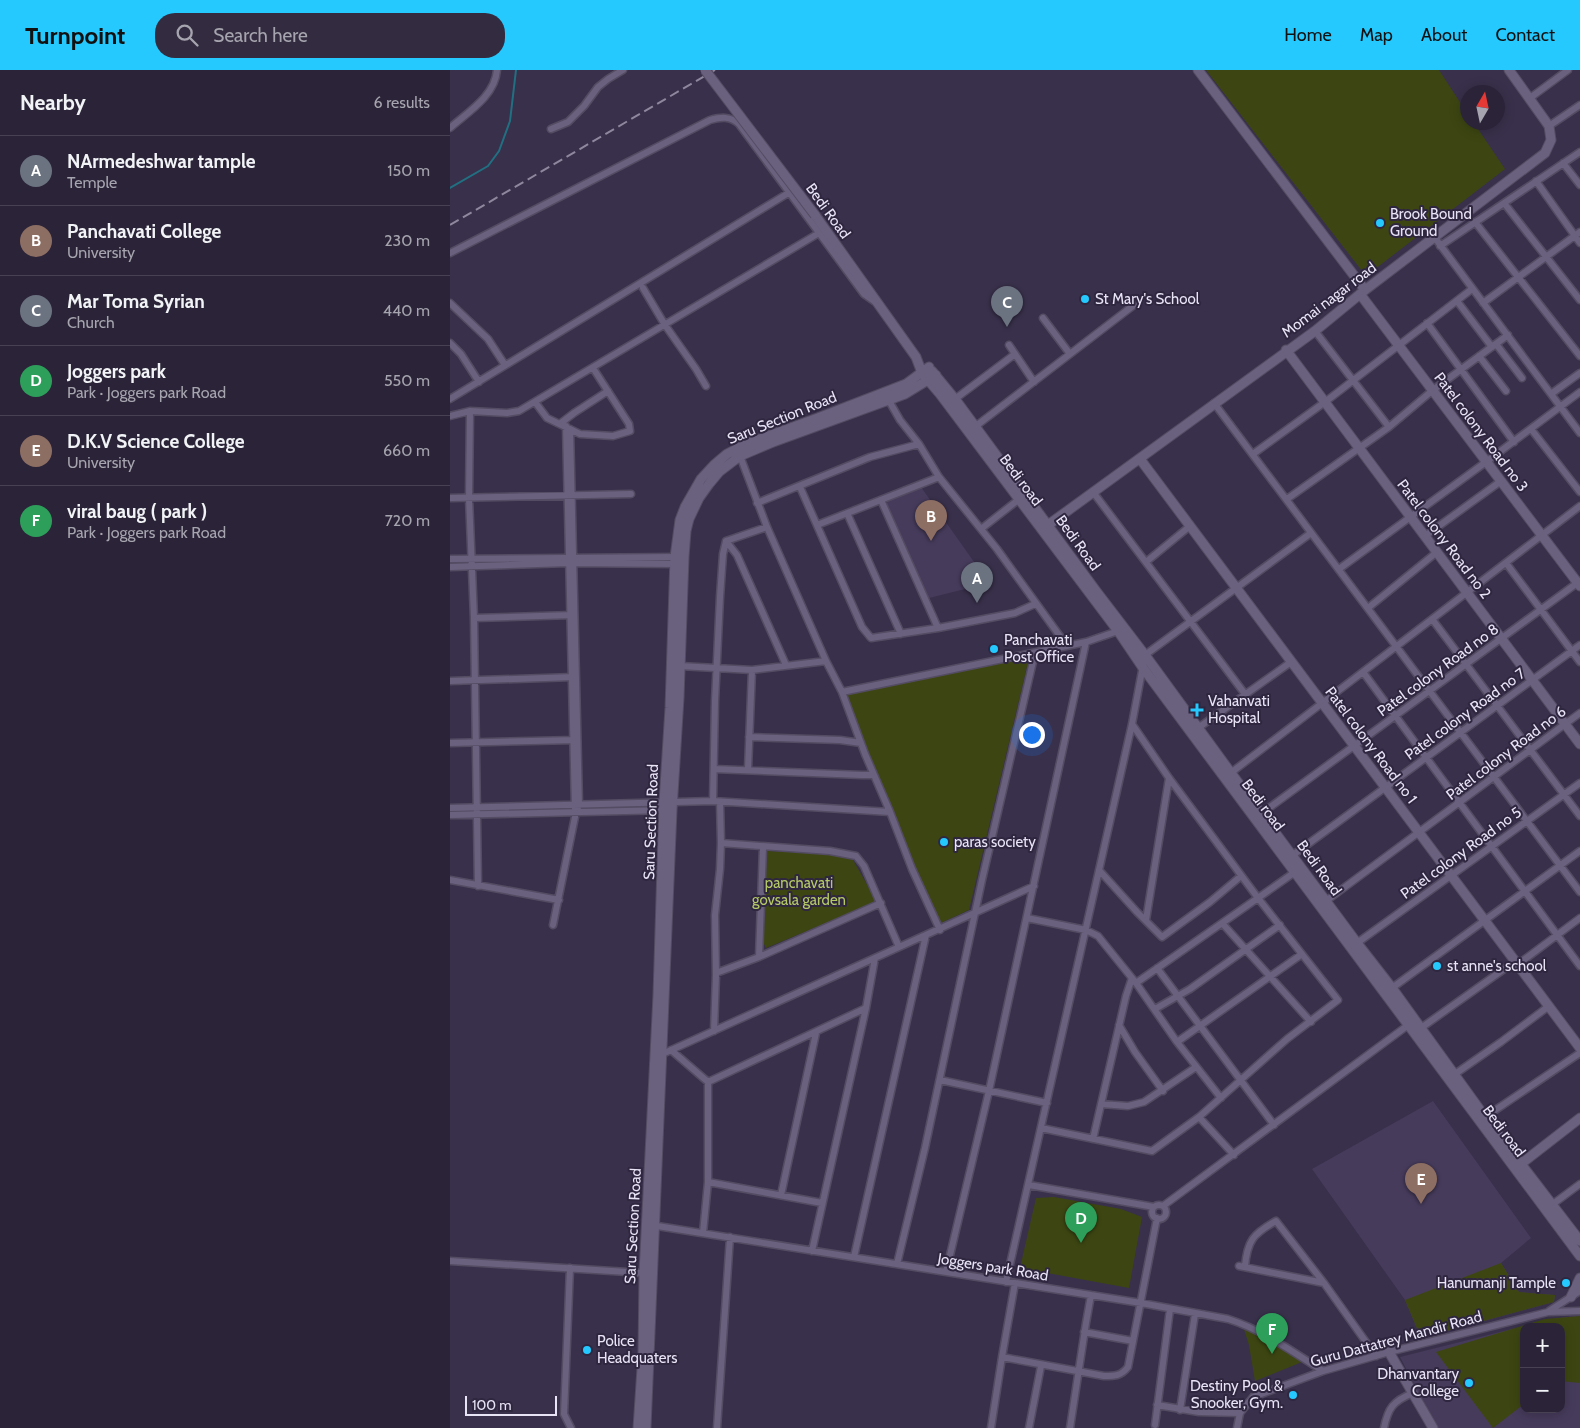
<!DOCTYPE html>
<html lang="en">
<head>
<meta charset="utf-8">
<style>
  body { margin:0; font-family:Cabin,sans-serif; background:#332c40; color:#f1f3f6 }
  .controls { position:absolute; right:15px; bottom:15px; display:grid; overflow:hidden; border-radius:10px; box-shadow:0 2px 12px #0003 }
  .controls button { width:45px; height:45px; display:grid; place-items:center; padding:0; border:0; border-bottom:1px solid #474153; background:#2b2438; color:#f1f3f6; font:25px sans-serif }
  .compass { position:absolute; left:1010px; top:15px; width:45px; height:45px; border-radius:50%; background:#2b2438; box-shadow:0 2px 12px #0003; rotate:9deg }
  .scale { position:absolute; left:15px; bottom:12px; width:92px; box-sizing:border-box; padding-left:5px; border:2px solid #e8e3f5; border-top:0; font-size:14px; line-height:18px; white-space:nowrap; color:#e8e3f5; -webkit-text-stroke:4px #2f2640; paint-order:stroke }
  .you { position:absolute; left:581px; top:664px; width:18px; height:18px; margin:-12px; border:4px solid #fff; border-radius:50%; background:#1a73e8; box-shadow:0 0 0 8px #1a73e833 }
  .badge { display:grid; place-items:center; width:32px; height:32px; border-radius:50%; background:#25c9fe; color:#fff; font-size:16px; font-weight:700 }
  .pin { position:absolute; translate:-50% -41px; filter:drop-shadow(0 1px 2px #0008) }
  .pin::after { content:''; position:absolute; top:26px; width:18px; height:15px; background:inherit; clip-path:polygon(0 0,100% 0,50% 100%) }
  .list { margin:0; padding:0; list-style:none }
  h2 { display:flex; justify-content:space-between; align-items:center; height:65px; margin:0; padding:0 20px; font-size:21px }
  h2 small { font-size:16px; font-weight:400; color:#a6a4ae }
  .list li { display:grid; grid-template-columns:32px 1fr auto; gap:15px; align-items:center; box-sizing:border-box; height:70px; padding:0 20px; border-top:1px solid #474153 }
  .list b { display:block; font-size:19px; white-space:nowrap }
  .list p { margin:0; font-size:16px; white-space:nowrap; color:#a6a4ae }
  .list em { font-size:16px; font-style:normal; color:#a6a4ae }
  .icon { flex:none; width:28px; height:28px; fill:none; stroke:currentColor; stroke-width:2; stroke-linecap:round; stroke-linejoin:round }
  .map { position:relative; flex:none; width:1130px; height:1358px; overflow:hidden }
  header { display:flex; align-items:center; gap:30px; box-sizing:border-box; height:70px; padding:0 25px; background:#25c9fe; color:#111 }
  header strong { font-size:24px }
  nav { display:flex; gap:28px; margin-inline-start:auto; font-size:18px }
  .search { width:350px; height:45px; background:#332c40; display:flex; align-items:center; gap:12px; box-sizing:border-box; padding:0 18px; border-radius:20px; color:#a6a4ae; font-size:19px }
  main { display:flex }
  aside { flex:1; background:#2b2438 }
  .map>svg:first-child { display:block }
  .built { fill:#463b5b; fill-rule:evenodd }
  .green { fill:#3d4612 }
  .lines { fill:none; stroke-linecap:round; stroke-linejoin:round }
  .stream { stroke:#217082; stroke-width:2 }
  .street-casing { stroke:#544c63; stroke-width:9 }
  .secondary-casing { stroke:#544c63; stroke-width:11 }
  .street { stroke:#6a617f; stroke-width:6 }
  .secondary { stroke:#6a617f; stroke-width:9 }
  .rail { stroke:#8e879e; stroke-width:2; stroke-dasharray:10 5; stroke-linecap:butt }
  .secondary-bridge-casing { stroke:#544c63; stroke-width:11; stroke-linecap:butt }
  .secondary-bridge { stroke:#6a617f; stroke-width:9 }
  .poi-dot { fill:#25c9fe; stroke:#2f2640; stroke-width:2 }
  .labels { text-anchor:middle; dominant-baseline:central; stroke-width:4; stroke-linejoin:round; paint-order:stroke }
  .street-label { font-size:15px; fill:#e8e3f5; stroke:#2f2640 }
  .poi-label { font-size:15px; fill:#e8e3f5; stroke:#2f2640; text-anchor:start }
  .park-label { font-size:15px; fill:#b5ca66; stroke:#2f2640 }
</style>
</head>
<body>
<header>
<strong>Turnpoint</strong>
<div class="search"><svg class="icon" aria-label="search" viewBox="0 0 24 24"><circle cx="10" cy="10" r="6"/><path d="M15 15l6 6"/></svg>Search here</div>
<nav><a>Home</a><a>Map</a><a>About</a><a>Contact</a></nav>
</header>
<main>
<aside>
<h2>Nearby<small>6 results</small></h2>
<ul class="list">
<li><span class="badge" style="background:#6b7280">A</span><div><b>NArmedeshwar tample</b><p>Temple</p></div><em>150 m</em></li>
<li><span class="badge" style="background:#8d6e63">B</span><div><b>Panchavati College</b><p>University</p></div><em>230 m</em></li>
<li><span class="badge" style="background:#6b7280">C</span><div><b>Mar Toma Syrian</b><p>Church</p></div><em>440 m</em></li>
<li><span class="badge" style="background:#2e9e5b">D</span><div><b>Joggers park</b><p>Park · Joggers park Road</p></div><em>550 m</em></li>
<li><span class="badge" style="background:#8d6e63">E</span><div><b>D.K.V Science College</b><p>University</p></div><em>660 m</em></li>
<li><span class="badge" style="background:#2e9e5b">F</span><div><b>viral baug ( park )</b><p>Park · Joggers park Road</p></div><em>720 m</em></li>
</ul>
</aside>
<div class="map">
<svg width="1130" height="1358" viewBox="0 0 1130 1358">
  <rect width="100%" height="100%" fill="#39304b"/>
  <path class="built" d="M471,417l68,96 -60,15 -46,-99z
    M983,1031l98,137 -30,25 18,29 36,3 -1,7 -133,36 -16,-38 -93,-131z
    M1130,1245v113h-143l-37,-71 152,-38zM1074,1257h37v82h-37z"/>
  <path class="green" d="M756,0h233l28,43 1,9 6,1 31,46 -139,107z
    M580,584l-61,256 -28,13 -4,-4 -64,-149 -18,-31 -11,-46z
    M316,781l65,3 22,6 24,42 -111,46c-16,-29 -5,-67 0,-97z
    M604,1127l67,12 21,8 -13,71 -109,-20 16,-70z
    M1051,1193l18,29 36,3 -1,7 -133,36 -16,-38z
    M1130,1246v67l-19,-2v-54h-37v77l-31,24 -57,-76 109,-33z
    M792,1253l42,24 18,15 -47,19 -6,-36z"/>
  <g class="lines">
    <path class="stream" d="M0,118l38,-22 11,-15 11,-30 6,-51"/>
    <defs>
      <path id="street" d="M1080,28l38,-28
        M1099,56l31,-21
        M0,58c18,-16 45,-32 47,-58
        M101,59l17,-7 16,-16 14,-19 10,-8 15,-9
        M1113,93l17,22
        M1086,111l44,62
        M1054,133l76,97
        M1025,152l105,134
        M985,168l145,195
        M990,176l140,-94
        M0,183l260,-133c11,-3 20,-4 29,4l125,170 10,7
        M193,218l22,37 31,44 10,17
        M1007,231l35,46
        M0,233l38,36 17,26
        M1033,233l97,-71
        M593,248l27,36
        M977,253l87,119
        M865,261l74,96
        M0,273l11,11 18,28
        M1046,274l26,34
        M559,275l25,37
        M1029,286l27,35
        M1101,324l29,-21
        M0,329l340,-207
        M438,329l12,21 19,24 20,33 58,72 70,97
        M505,329l60,-45
        M85,332l12,16 33,16 33,2 17,-5 -1,-7 -36,-56
        M764,333l366,489
        M20,341l-1,87 5,120 4,268
        M0,346l20,-5 37,2 12,-2 300,-178
        M111,353l13,-10 34,-22
        M116,356l9,383
        M526,356l158,-121
        M1081,359l49,63
        M803,384l72,-52 147,-113
        M290,386l27,71 59,134 16,31 23,62 25,58 22,57 28,61
        M350,417l62,140 9,11 67,-10 77,-15 20,-9
        M643,422l152,202
        M0,428l181,-4
        M837,429l102,-72 44,-37 75,-55
        M431,430l57,128
        M307,433l113,-46 49,-13
        M397,443l54,121
        M367,455l122,-48
        M531,459l37,-29
        M975,466l76,-55
        M276,471l11,14 49,110
        M276,471l41,-14
        M0,489l229,-2
        M696,492l44,-36
        M1056,493l74,99
        M0,497l118,-4 109,1
        M889,499l147,-107 94,-70
        M918,538l69,-56
        M24,548l99,-3
        M982,549l148,197
        M230,596l72,4 74,-9
        M913,602l217,294
        M0,611l124,-4
        M392,622l244,-50 35,-12
        M682,654l37,54 89,120 -122,85
        M748,658l93,-66
        M299,667l91,3 21,3
        M0,673l126,-3
        M264,699l148,6h12
        M298,699l4,-99
        M778,705l352,-269
        M263,731l2,-100 5,-104 3,-43 3,-13
        M0,738l263,-7 177,11
        M812,743l318,-232
        M0,745l218,-5
        M271,773l109,8 26,5 8,10 35,81
        M843,785l287,-210
        M649,800l38,42 25,25 48,-35 31,-26
        M0,810l109,20
        M876,831l254,-188
        M577,848l59,12 12,6 38,47 41,59 44,56
        M696,850l23,-142
        M772,853l89,99
        M103,855l23,-113 3,-7 -9,-376
        M907,873l223,-160
        M309,887l4,-110
        M1067,895l63,-47
        M707,898l117,157
        M266,903l43,-16 122,-54
        M942,918l188,-137
        M705,939l35,-20 90,-64
        M669,955l16,27 28,39
        M971,958l93,-66
        M264,961l2,-56 -1,-60 5,-46 1,-26 -1,-41
        M727,972l125,-88
        M221,980l37,32
        M208,986l376,-170
        M1005,1004l46,-32 48,-36
        M490,1010l107,23
        M651,1034l27,2 16,-4 52,-35
        M749,1047l35,38
        M1035,1047l95,-64
        M591,1058l111,23 47,-34 88,-78 51,-39 -80,-102 37,-26
        M643,1069l33,-143 6,-18
        M258,1112l114,21
        M579,1115l125,22
        M331,1125l35,-162
        M1103,1134l27,-20
        M702 1142a7 7 0 1 1 14 0a7 7 0 1 1-14 0Z
        M713,1136l248,-183
        M201,1155l490,78 87,16c35,11 65,33 95,52
        M253,1163l5,-51v-100l158,-74
        M362,1181l54,-243 9,-50
        M404,1187l72,-322
        M0,1191l194,12
        M447,1194l28,-116 57,-268 53,-227
        M789,1196l85,17
        M795,1197c2,-26 8,-33 31,-46l48,62 52,73
        M120,1198l-6,146 7,14
        M496,1202l43,-181 97,-449
        M556,1212l126,-558 13,-69 166,-122
        M1099,1241l31,-20
        M634,1262l49,9
        M552,1287l102,19c11,0 17,0 24,-9l29,-149
        M707,1335l42,7 41,1
        M730,1340l15,-96
        M705,1355l15,-116
        M267,1358l13,-191
        M541,1358l11,-71 13,-74
        M579,1358l12,-62
        M620,1358l16,-105 5,-28
        M787,1358l3,-15 13,-16 70,-26 66,-19 159,-40 32,-1
        M934,1358c4,-20 9,-27 29,-35"/>
      <path id="secondary" d="M748,0l167,220
        M365,145l101,142 6,16 18,21 178,237 25,37 437,588
        M910,224l220,292
        M836,280l294,394
        M482,301l23,28 141,192 49,64 86,118 126,170 35,45 93,129 95,124
        M690,389l440,589
        M598,455l267,-194 50,-41 180,-137 6,-13 -2,-14 -40,-56
        M1067,1097l63,-49
        M1121,1227l9,-19
        M939,1282l44,76
        M188,1358l5,-75 1,-80 14,-278 6,-193 6,-94 5,-151 5,-37 5,-13 16,-28 13,-14 13,-11 19,-10 72,-26 88,-34 23,-17
        M196,1358l26,-618 7,-112 5,-141 2,-26 3,-12 10,-21 10,-14 10,-12 21,-16 33,-14 132,-48 31,-19"/>
    </defs>
    <use href="#street" class="street-casing"/>
    <use href="#secondary" class="secondary-casing"/>
    <use href="#street" class="street"/>
    <use href="#secondary" class="secondary"/>
    <path class="rail" d="M0,155l265,-155"/>
    <defs>
      <path id="secondary-bridge" d="M255,0l110,145"/>
    </defs>
    <use href="#secondary-bridge" class="secondary-bridge-casing"/>
    <use href="#secondary-bridge" class="secondary-bridge"/>
  </g>
  <g class="poi-dot">
    <circle cx="930" cy="153" r="5"/>
    <circle cx="635" cy="229" r="5"/>
    <circle cx="544" cy="579" r="5"/>
    <path d="M744.5 632.5h5v5h5v5h-5v5h-5v-5h-5v-5h5z"/>
    <circle cx="494" cy="772" r="5"/>
    <circle cx="987" cy="896" r="5"/>
    <circle cx="1116" cy="1213" r="5"/>
    <circle cx="137" cy="1280" r="5"/>
    <circle cx="1019" cy="1313" r="5"/>
    <circle cx="843" cy="1325" r="5"/>
  </g>
  <g class="labels">
    <g class="street-label">
      <text transform="translate(378 141) rotate(54)">Bedi Road</text>
      <text transform="translate(879 230) rotate(-37)">Momai nagar road</text>
      <text transform="translate(332 348) rotate(-22)">Saru Section Road</text>
      <text transform="translate(1031 362) rotate(53)">Patel colony Road no 3</text>
      <text transform="translate(571 410) rotate(53)">Bedi road</text>
      <text transform="translate(994 469) rotate(53)">Patel colony Road no 2</text>
      <text transform="translate(628 473) rotate(54)">Bedi Road</text>
      <text transform="translate(988 600) rotate(-36)">Patel colony Road no 8</text>
      <text transform="translate(1015 644) rotate(-36)">Patel colony Road no 7</text>
      <text transform="translate(921 675) rotate(53)">Patel colony Road no 1</text>
      <text transform="translate(1056 683) rotate(-37)">Patel colony Road no 6</text>
      <text transform="translate(813 735) rotate(53)">Bedi road</text>
      <text transform="translate(201 752) rotate(-88)">Saru Section Road</text>
      <text transform="translate(1011 783) rotate(-36)">Patel colony Road no 5</text>
      <text transform="translate(869 798) rotate(54)">Bedi Road</text>
      <text transform="translate(1054 1061) rotate(53)">Bedi road</text>
      <text transform="translate(183 1156) rotate(-87)">Saru Section Road</text>
      <text transform="translate(543 1197) rotate(9)">Joggers park Road</text>
      <text transform="translate(946 1269) rotate(-15)">Guru Dattatrey Mandir Road</text>
    </g>
    <g class="poi-label">
      <text x="940" y="144">Brook Bound<tspan x="940" dy="17">Ground</tspan></text>
      <text x="645" y="229">St Mary's School</text>
      <text x="554" y="570">Panchavati<tspan x="554" dy="17">Post Office</tspan></text>
      <text x="758" y="631">Vahanvati<tspan x="758" dy="17">Hospital</tspan></text>
      <text x="504" y="772">paras society</text>
      <text x="997" y="896">st anne's school</text>
      <text x="1106" y="1213" text-anchor="end">Hanumanji Tample</text>
      <text x="147" y="1271">Police<tspan x="147" dy="17">Headquaters</tspan></text>
      <text x="1009" y="1304" text-anchor="end">Dhanvantary<tspan x="1009" dy="17">College</tspan></text>
      <text x="833" y="1316" text-anchor="end">Destiny Pool &amp;<tspan x="833" dy="17">Snooker, Gym.</tspan></text>
    </g>
    <g class="park-label">
      <text x="349" y="813">panchavati<tspan x="349" dy="17">govsala garden</tspan></text>
    </g>
  </g>
</svg>
<div class="controls">
<button>+</button>
<button>−</button>
</div>
<svg class="compass" viewBox="-18 -18 36 36"><path d="M0-13l5 13h-10z" fill="#e53935"/><path d="M0 13l5-13h-10z" fill="#a6a4ae"/></svg>
<div class="scale">100 m</div>
<div class="you"></div>
<div class="pin badge" style="left:527px;top:533px;background:#6b7280">A</div>
<div class="pin badge" style="left:481px;top:471px;background:#8d6e63">B</div>
<div class="pin badge" style="left:557px;top:257px;background:#6b7280">C</div>
<div class="pin badge" style="left:631px;top:1173px;background:#2e9e5b">D</div>
<div class="pin badge" style="left:971px;top:1134px;background:#8d6e63">E</div>
<div class="pin badge" style="left:822px;top:1284px;background:#2e9e5b">F</div>
</div>
</main>
</body>
</html>
